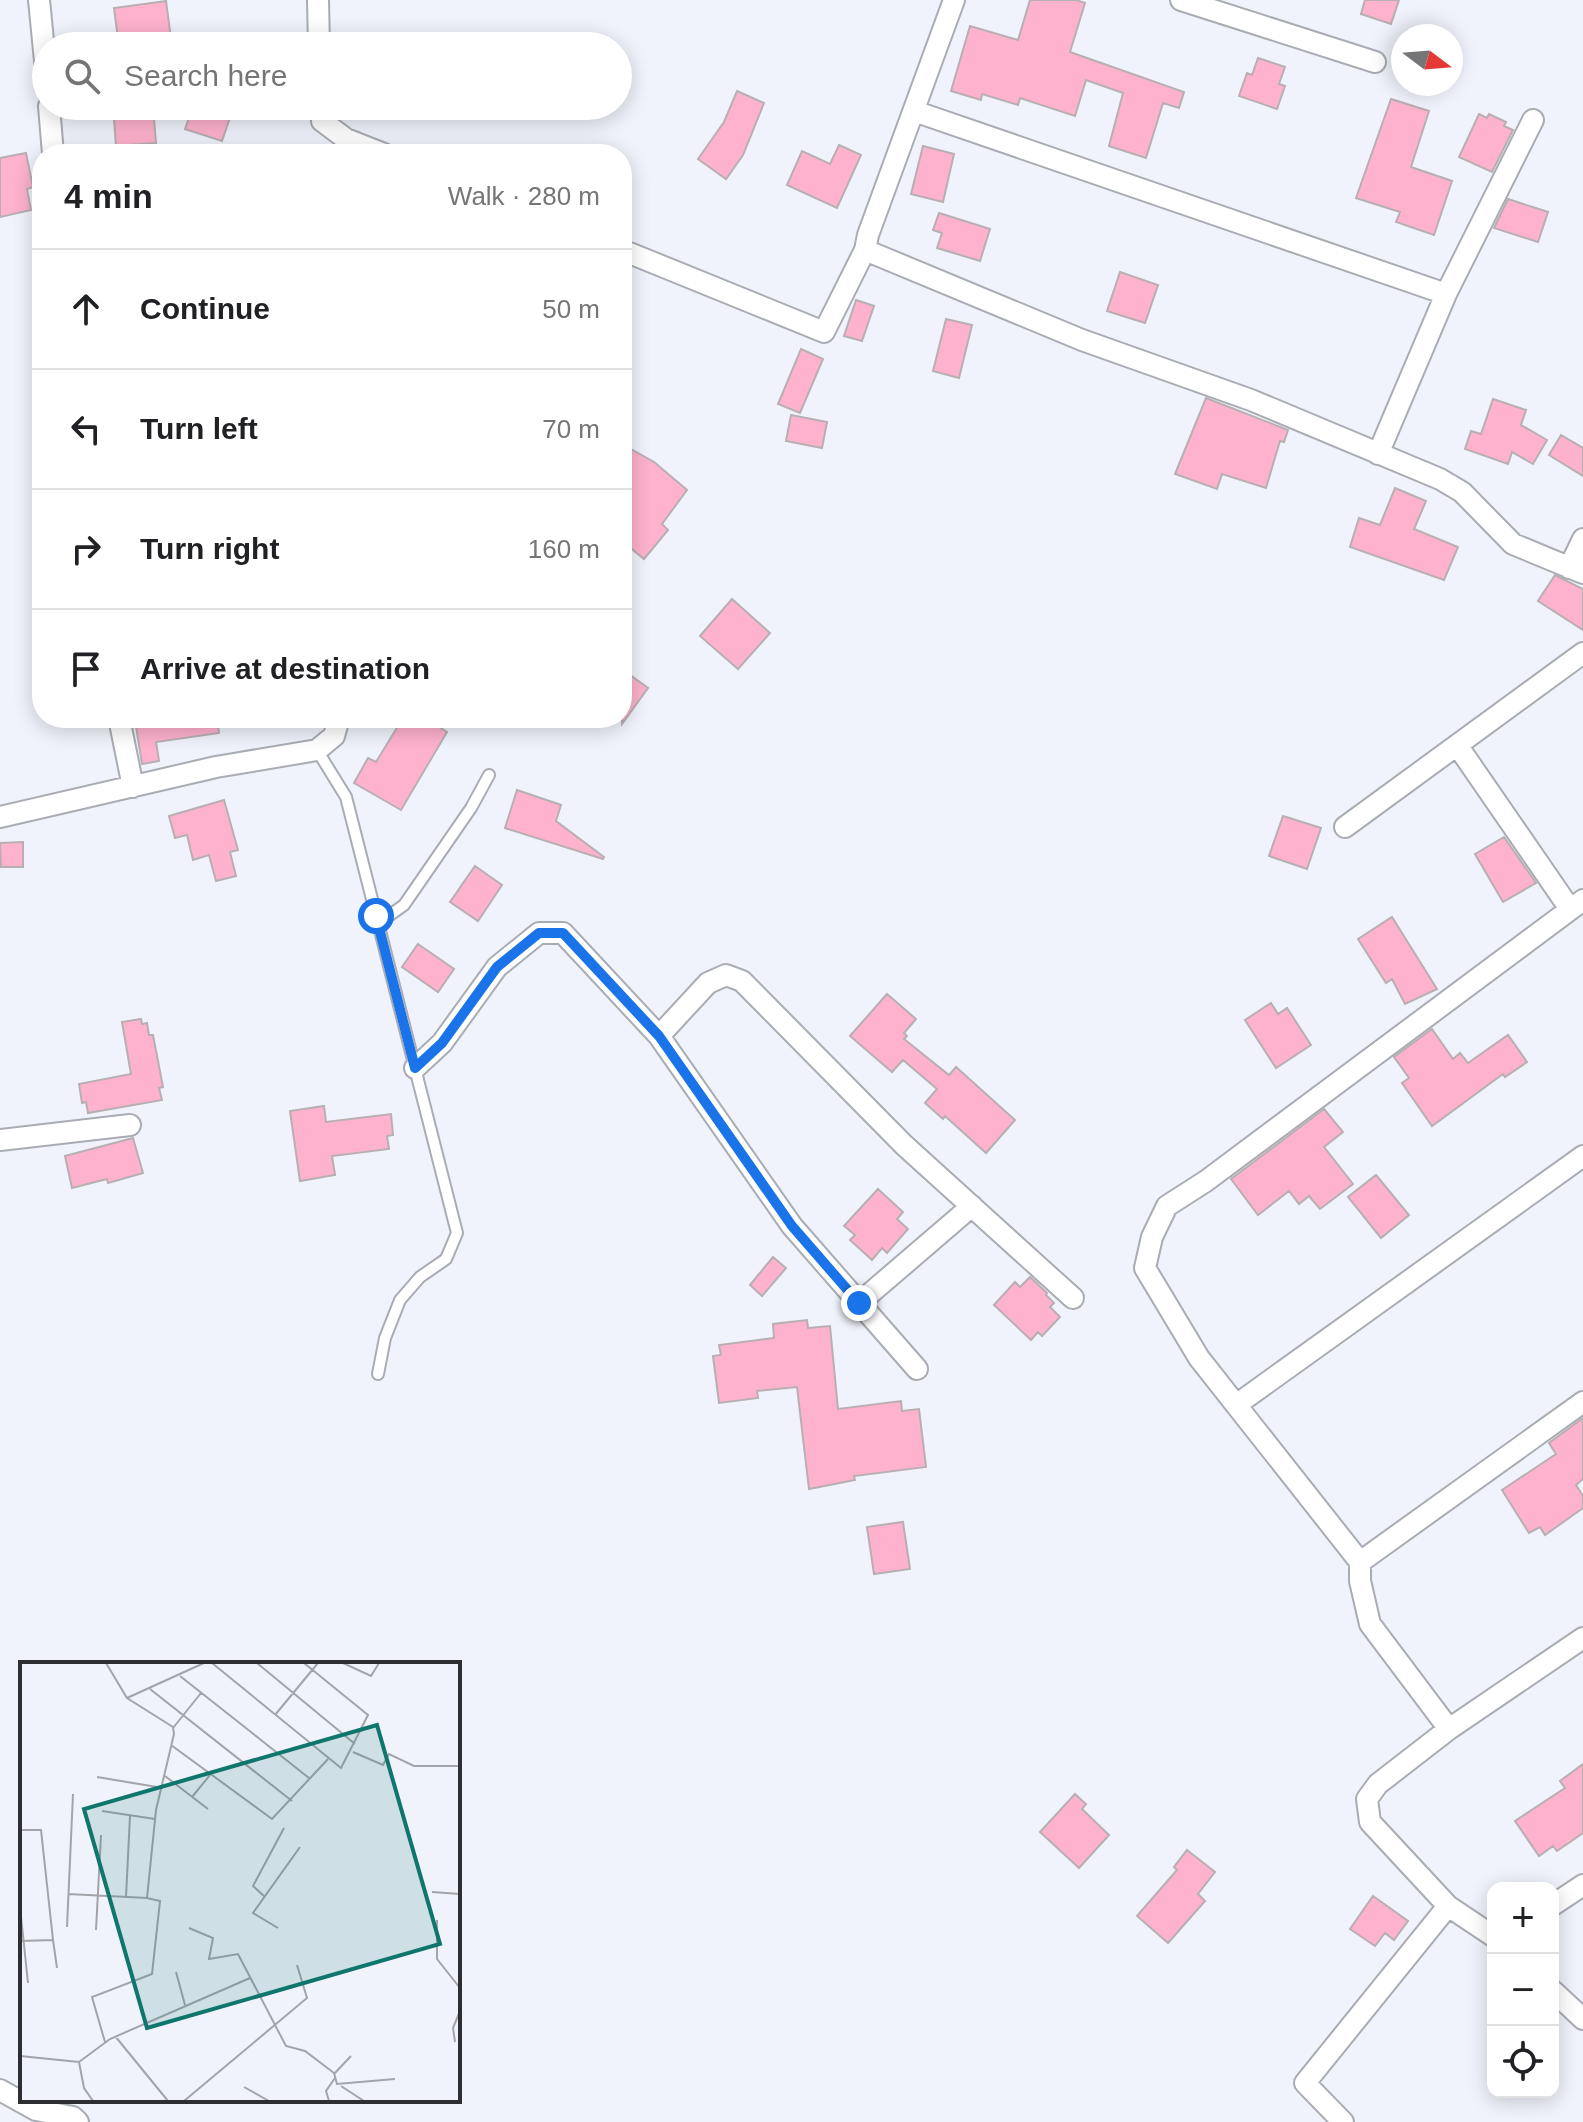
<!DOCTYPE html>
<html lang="en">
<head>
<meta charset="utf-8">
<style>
  body { margin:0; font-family:Helvetica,sans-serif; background:#f6f6f6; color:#202124 }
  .controls { position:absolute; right:24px; bottom:24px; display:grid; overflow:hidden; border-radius:16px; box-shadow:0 4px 20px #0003 }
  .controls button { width:72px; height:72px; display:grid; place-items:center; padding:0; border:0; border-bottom:2px solid #e0e0e0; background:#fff; color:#202124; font:40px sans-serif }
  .compass { position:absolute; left:1391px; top:24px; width:72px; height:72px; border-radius:50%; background:#fff; box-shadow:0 4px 20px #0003; rotate:106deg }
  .stop { position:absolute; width:24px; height:24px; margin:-18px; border:6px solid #1a73e8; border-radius:50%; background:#fff }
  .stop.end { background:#1a73e8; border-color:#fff; box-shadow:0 2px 8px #0008 }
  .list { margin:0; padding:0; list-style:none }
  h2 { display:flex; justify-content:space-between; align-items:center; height:104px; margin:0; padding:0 32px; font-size:34px }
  h2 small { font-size:26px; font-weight:400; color:#757577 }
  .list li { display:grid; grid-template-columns:52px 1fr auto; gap:24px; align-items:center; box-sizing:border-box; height:120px; padding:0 32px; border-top:2px solid #e0e0e0 }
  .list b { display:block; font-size:30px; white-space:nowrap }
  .list em { font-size:26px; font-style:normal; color:#757577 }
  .icon { flex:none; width:44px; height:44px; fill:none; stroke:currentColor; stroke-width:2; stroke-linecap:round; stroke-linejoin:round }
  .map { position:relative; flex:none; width:1583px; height:2122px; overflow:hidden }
  .search { position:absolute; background:#fff; box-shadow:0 4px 20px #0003; left:32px; top:32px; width:600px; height:88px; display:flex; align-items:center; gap:20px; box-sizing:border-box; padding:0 28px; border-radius:44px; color:#757577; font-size:30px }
  .panel { position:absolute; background:#fff; box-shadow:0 4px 20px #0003; left:32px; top:144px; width:600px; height:584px; border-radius:32px }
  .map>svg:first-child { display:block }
  .building { fill:#feb2cd; stroke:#b8afb2; stroke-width:2 }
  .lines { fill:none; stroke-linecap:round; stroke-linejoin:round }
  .lane-casing { stroke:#a9acb3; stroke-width:14 }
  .street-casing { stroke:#a9acb3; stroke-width:24 }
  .lane { stroke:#fff; stroke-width:10 }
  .street { stroke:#fff; stroke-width:20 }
  .route { stroke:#1a73e8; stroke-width:10 }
  .inset-road { fill:none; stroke:#a2a4aa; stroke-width:2 }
  .view { fill:#0f766e; fill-opacity:0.15; stroke:#0f766e; stroke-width:4 }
  .inset-edge { fill:none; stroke:#2d2e31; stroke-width:4 }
</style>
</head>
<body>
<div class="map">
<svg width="1583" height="2122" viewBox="0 0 1583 2122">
  <rect width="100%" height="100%" fill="#f0f3fb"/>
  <path class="building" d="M1030,0h46l9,3 -15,49 114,40 -5,16 -16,-5 -17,55 -37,-12 14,-53 -37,-13 -11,36 -55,-18 -2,7 -36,-11 -1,6 -30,-9 19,-65 48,14z
    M1365,0h34l-8,24 -30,-10z
    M166,1l6,45h-53l-5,-38z
    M1258,58l27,9 -6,17 6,2 -8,23 -38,-13 8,-23 5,2z
    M737,91l27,12 -21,52 -17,24 -28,-20 26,-37z
    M1391,99l38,12 -18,56 41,14 -18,54 -38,-13 4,-10 -44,-14z
    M113,106h40l3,37 -40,3z
    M193,106h41l-12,35 -37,-12z
    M1479,114l8,4 2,-4 17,8 -2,4 9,4 -21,42 -33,-15z
    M839,145l22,10 -24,53 -50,-23 15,-34 28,13z
    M923,146l31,8 -11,48 -32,-8z
    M26,153l7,34 -6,2 4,21 -31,7v-59z
    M1508,199l40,13 -10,30 -44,-14z
    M939,213l51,16 -10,32 -43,-13 5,-15 -9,-3z
    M1120,272l38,13 -13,38 -38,-12z
    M856,300l18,6 -12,35 -18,-5z
    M946,319l26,6 -13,53 -26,-7z
    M801,349l22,10 -23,54 -22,-9z
    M1206,398l82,32 -4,12 -4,-1 -14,47 -44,-14 -5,15 -42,-15z
    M1493,399l33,11 -5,15 26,15 -14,24 -21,-12 -4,12 -43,-15 6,-18 10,3z
    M791,415l36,7 -5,26 -36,-7z
    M1561,435l22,13v28l-34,-21z
    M622,444l32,18 33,28 -25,34 6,6 -24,29 -22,-18z
    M1395,488l31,13 -12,28 44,18 -14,33 -94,-33 9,-29 21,7z
    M1555,575l28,14v41l-45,-29z
    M732,599l38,34 -32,36 -38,-33z
    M622,669l26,19 -26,36z
    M151,718h66l2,15 -63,9 3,19 -17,3 -7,-44z
    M403,718h23l21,14 -46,78 -47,-27 14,-25 8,4z
    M517,790l44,15 -5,16 48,36 -1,2 -98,-31z
    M224,800l14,50 -8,2 6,24 -20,5 -7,-26 -16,5 -6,-25 -12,3 -6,-22z
    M1283,816l38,12 -14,41 -38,-13z
    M1504,837l32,46 -33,19 -28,-48z
    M23,842v25h-22l-1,-24z
    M475,866l27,19 -24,36 -28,-19z
    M1392,917l45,72 -32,15 -13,-25 -6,4 -28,-44z
    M418,944l36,25 -16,23 -36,-25z
    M887,994l29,25 -12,14 3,3 -3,3 45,36 7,-8 59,53 -29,33 -41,-37 -2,3 -18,-16 12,-14 -34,-29 -11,12 -42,-36z
    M1271,1003l7,11 9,-6 24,37 -35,23 -31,-48z
    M141,1019l1,5 5,-1 2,12h4l10,52 -4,1 3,12 -74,13 -2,-11 -4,1 -3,-19 52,-10 -9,-52z
    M1432,1029l21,30 7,-6 8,10 40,-28 19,27 -22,15 -2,-3 -71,52 -30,-43 7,-5 -15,-21z
    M324,1106l2,16 65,-8 2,21 -6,1 2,13 -57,7 3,19 -35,6 -10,-70z
    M1324,1109l19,23 -19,15 29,37 -33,25 -11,-13 -10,8 -10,-13 -31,24 -27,-36z
    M133,1138l10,35 -35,10 -1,-4 -35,9 -7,-32z
    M1376,1175l33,40 -28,23 -33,-41z
    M878,1189l25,23 -6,7 11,10 -21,24 -5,-5 -10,12 -22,-20 5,-5 -11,-9z
    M773,1257l13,11 -24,28 -12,-11z
    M1030,1277l17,16 -1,2 8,8 -4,4 10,10 -18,19 -4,-4 -7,8 -37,-35 21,-23 5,5z
    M807,1320l1,8 22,-2 8,83 63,-8 1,10 17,-2 7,58 -72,9 1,4 -46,9 -12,-102 -40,4 1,7 -39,5 -6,-47 8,-1 -2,-10 55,-7 -1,-14z
    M1583,1418v61l-7,6 7,11v12l-38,27 -5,-8 -11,6 -27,-43 54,-36 -7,-11z
    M903,1522l7,47 -36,5 -7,-47z
    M1583,1764v69l-26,18 -4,-5 -14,10 -24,-35 50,-33 -5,-7z
    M1075,1794l11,10 -4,5 27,26 -30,33 -39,-36z
    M1187,1850l28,22 -17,22 7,7 -37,42 -31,-27 40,-46 -3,-3z
    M1373,1896l35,25 -14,19 -9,-7 -10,13 -25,-17z"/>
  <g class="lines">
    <defs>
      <path id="lane" d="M317,750l29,47 111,436 -11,26 -26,18 -20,23 -15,38 -7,36
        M376,916l14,-1 14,-10 67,-97 18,-33"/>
      <path id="street" d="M39,0l7,71
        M318,0l1,46
        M954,0l-86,235 -3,15 217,90 169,60 189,79 22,13 51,52 70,29
        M1181,0l194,62
        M49,106l4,48
        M321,106l1,15 24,18 38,15
        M914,111l532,183
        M622,250l202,82 41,-82
        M1378,454l68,-160 87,-174
        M1569,568l14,-29
        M119,718l14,69
        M1457,745l113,164
        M0,817l216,-50 101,-17 17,-14 5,-18
        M1345,827l238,-174
        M659,1036l49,-53 18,-8 16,6 162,164 169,153
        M415,1068l27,-25 55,-76 42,-34h24l96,103 133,190 125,143
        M0,1140l130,-15
        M859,1303l113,-97
        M1236,1405l347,-249
        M1360,1562l223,-160
        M1449,1729l-79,-105 -10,-43v-19l-161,-204 -54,-90 7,-31 15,-31 39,-25 377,-281
        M1553,1905l30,-20
        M1493,1936l-45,-30 -78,-84 -3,-23 11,-15 71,-55 134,-91
        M1553,1991l30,28
        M0,2090l36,20 37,7 5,5
        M1343,2122l-38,-39 143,-177"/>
    </defs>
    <use href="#lane" class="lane-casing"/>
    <use href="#street" class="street-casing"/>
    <use href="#lane" class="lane"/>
    <use href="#street" class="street"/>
  </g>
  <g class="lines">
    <path class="route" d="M376,916l39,152 27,-25 55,-76 42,-34h24l96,103 133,190 67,77"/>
  </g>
  <g transform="translate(20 1662)">
    <rect width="440" height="440" fill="#f0f3fb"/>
    <path class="inset-road" d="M192,1l129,105 27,-53 -64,-52M237,1l98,81M323,1l28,13 8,-13M160,14l129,102M130,27l142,112M107,36l77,-35M255,53l43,-52M153,66l28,-35M151,83l101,74 56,-60M333,90l30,13 6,-11 25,12h46M145,114l43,33M77,115l66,11M172,135l18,-22M82,149l53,8M0,168h21l12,110 -33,1M412,230l28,2M48,232l79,4 9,-88 18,-76 -1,-7 -46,-29 -21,-35M244,234l-11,-10 31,-58M106,235l4,-81M0,245l8,76M417,258v39l23,29M47,265l6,-133M169,266l24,10 -4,21 29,-5 48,92 19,5 29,22 3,11 58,-5M258,266l-25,-15 47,-66M76,268l5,-95M33,278l4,28M156,310l9,33M95,374l53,65M85,380l-13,-45 60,-23 8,-73 -13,-3M435,380l-2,-14 7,-17M0,394l59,6 31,-23 140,-61M59,400l5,26 9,13M314,412l17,-18M321,424l23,15M224,425l25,14M164,439l123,-103 -10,-33M309,439l-3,-10 9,-13"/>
    <path class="view" d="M357,63l63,219 -293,84 -63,-219z"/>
    <rect width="440" height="440" class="inset-edge"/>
  </g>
</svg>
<div class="controls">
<button>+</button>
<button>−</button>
<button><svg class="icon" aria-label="locate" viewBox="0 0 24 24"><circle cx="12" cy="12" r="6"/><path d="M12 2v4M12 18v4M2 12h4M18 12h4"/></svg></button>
</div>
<svg class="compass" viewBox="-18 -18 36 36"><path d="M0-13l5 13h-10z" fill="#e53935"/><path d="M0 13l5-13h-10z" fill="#757577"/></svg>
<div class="stop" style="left:376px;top:916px"></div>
<div class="stop end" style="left:859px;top:1303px"></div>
<div class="search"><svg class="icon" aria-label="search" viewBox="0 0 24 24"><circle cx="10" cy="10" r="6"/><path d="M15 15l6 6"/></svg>Search here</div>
<section class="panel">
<h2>4 min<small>Walk · 280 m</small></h2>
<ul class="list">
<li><svg class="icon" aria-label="ahead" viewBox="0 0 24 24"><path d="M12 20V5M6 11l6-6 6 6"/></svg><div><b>Continue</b></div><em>50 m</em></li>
<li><svg class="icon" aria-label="left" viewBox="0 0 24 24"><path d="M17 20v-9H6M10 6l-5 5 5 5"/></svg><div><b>Turn left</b></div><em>70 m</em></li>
<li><svg class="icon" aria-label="right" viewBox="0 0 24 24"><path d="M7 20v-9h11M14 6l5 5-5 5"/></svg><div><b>Turn right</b></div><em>160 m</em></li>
<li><svg class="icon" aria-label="arrive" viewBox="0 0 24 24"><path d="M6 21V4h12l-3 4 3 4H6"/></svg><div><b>Arrive at destination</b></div></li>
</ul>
</section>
</div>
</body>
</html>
